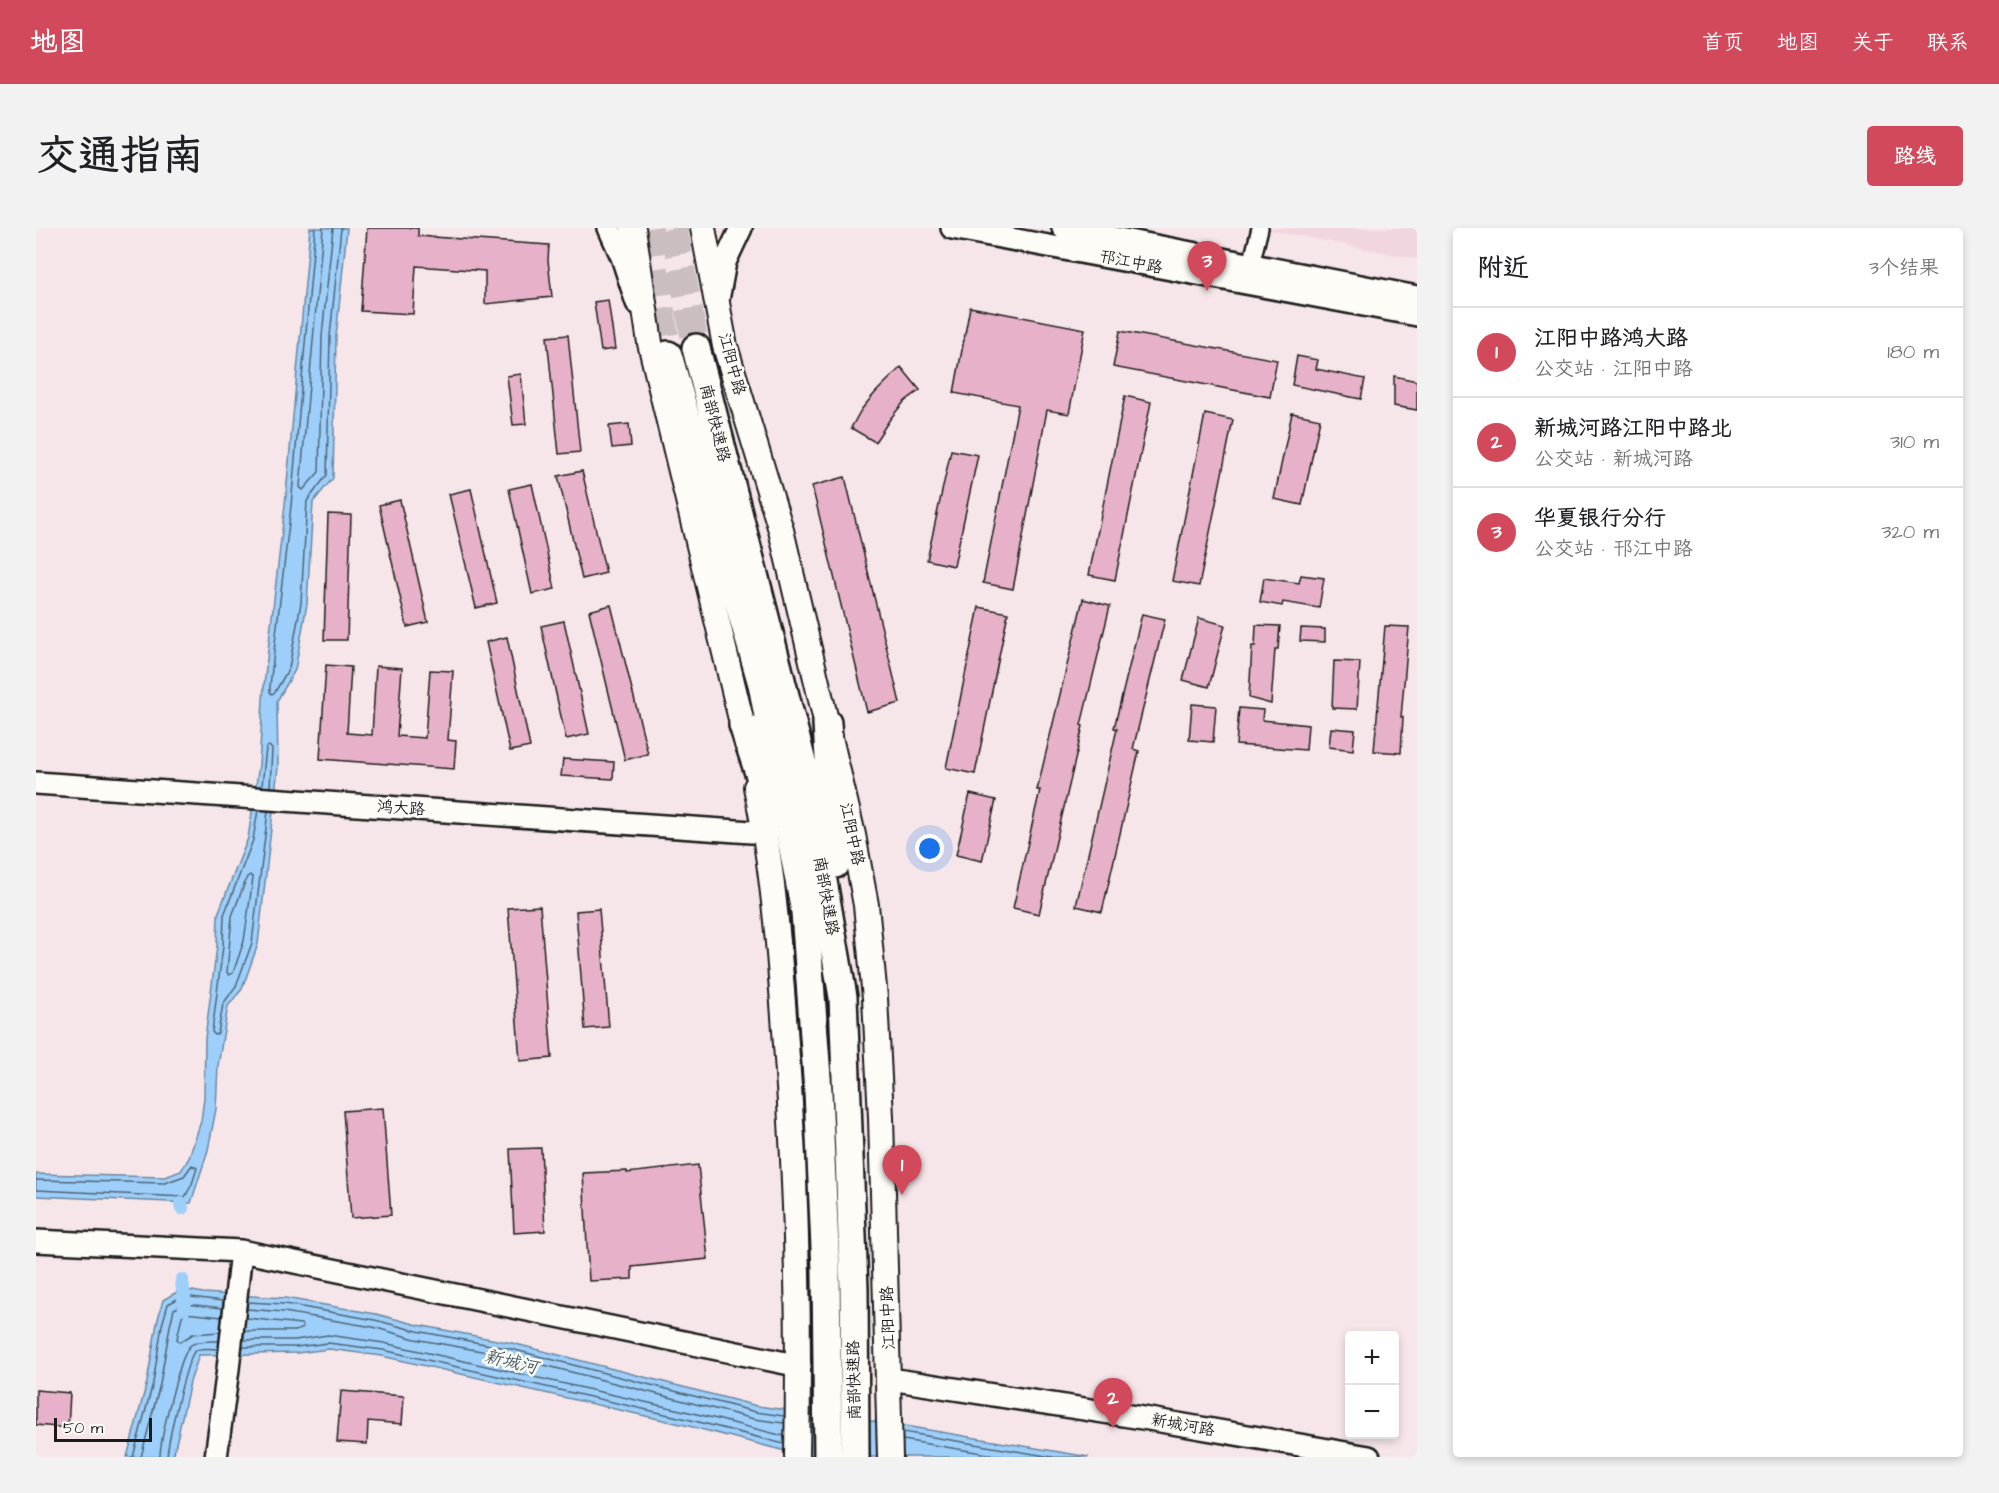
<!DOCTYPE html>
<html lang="zh">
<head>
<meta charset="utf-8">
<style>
  body { margin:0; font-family:"Architects Daughter","LXGW WenKai TC",sans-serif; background:#f2f2f2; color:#202124 }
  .controls { position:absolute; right:18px; bottom:18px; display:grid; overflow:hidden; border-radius:6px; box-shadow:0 3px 9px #0003 }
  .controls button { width:54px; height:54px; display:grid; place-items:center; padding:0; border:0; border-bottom:2px solid #e0e0e0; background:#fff; color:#202124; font:30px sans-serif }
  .scale { position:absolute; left:18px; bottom:15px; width:98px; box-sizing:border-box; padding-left:6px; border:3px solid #1c1c1c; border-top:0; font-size:16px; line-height:21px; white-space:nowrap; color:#1c1c1c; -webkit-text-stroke:4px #fdfcf7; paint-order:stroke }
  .you { position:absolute; left:894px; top:621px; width:21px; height:21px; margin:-15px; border:4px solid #fff; border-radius:50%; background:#1a73e8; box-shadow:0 0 0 9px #1a73e833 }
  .badge { display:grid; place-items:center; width:39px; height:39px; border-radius:50%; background:#d1495b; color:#fff; font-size:20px; font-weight:700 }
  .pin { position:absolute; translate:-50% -50px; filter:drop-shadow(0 2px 3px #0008) }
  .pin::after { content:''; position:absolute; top:32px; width:21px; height:18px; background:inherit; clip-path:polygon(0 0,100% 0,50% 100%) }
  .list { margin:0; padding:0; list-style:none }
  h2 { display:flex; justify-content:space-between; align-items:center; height:78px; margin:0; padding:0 24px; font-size:26px }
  h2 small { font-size:20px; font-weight:400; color:#757577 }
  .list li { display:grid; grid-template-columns:39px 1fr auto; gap:18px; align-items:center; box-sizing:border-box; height:90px; padding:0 24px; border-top:2px solid #e0e0e0 }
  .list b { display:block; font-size:22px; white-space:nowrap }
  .list p { margin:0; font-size:20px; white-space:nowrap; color:#757577 }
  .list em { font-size:20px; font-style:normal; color:#757577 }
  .map { position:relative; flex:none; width:1381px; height:1229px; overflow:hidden; border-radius:6px }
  header { display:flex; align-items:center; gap:36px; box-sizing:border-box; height:84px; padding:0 30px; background:#d1495b; color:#fff }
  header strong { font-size:28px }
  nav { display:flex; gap:33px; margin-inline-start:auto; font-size:21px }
  .intro { display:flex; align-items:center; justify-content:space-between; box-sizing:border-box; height:144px; padding:0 36px }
  h1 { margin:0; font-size:42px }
  .button { padding:15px 27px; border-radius:6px; background:#d1495b; color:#fff; font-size:21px; font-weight:700 }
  main { display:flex; gap:36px; padding:0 36px }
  aside { flex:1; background:#fff; border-radius:6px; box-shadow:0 3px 9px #0003 }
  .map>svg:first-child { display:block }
  .built { fill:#f2d6df }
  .water { fill:#9dcffa; stroke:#6987a1; stroke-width:1.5 }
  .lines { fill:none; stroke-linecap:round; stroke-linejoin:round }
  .shore { stroke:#506475; stroke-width:1.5 }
  .canal { stroke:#9dcffa; stroke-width:14 }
  .building { fill:#e7b1c9; stroke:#1c1c1c; stroke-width:1.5 }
  .highway-tunnel { stroke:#cabec0; stroke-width:27; stroke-dasharray:27 14; stroke-linecap:butt }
  .street-casing { stroke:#1c1c1c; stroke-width:20 }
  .secondary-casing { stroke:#1c1c1c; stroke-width:26 }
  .primary-casing { stroke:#1c1c1c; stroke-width:28 }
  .highway-casing { stroke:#1c1c1c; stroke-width:32 }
  .street { stroke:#fdfcf7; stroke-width:15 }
  .secondary { stroke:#fdfcf7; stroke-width:21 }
  .primary { stroke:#fdfcf7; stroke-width:24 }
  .highway { stroke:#fdfcf7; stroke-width:27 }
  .labels { text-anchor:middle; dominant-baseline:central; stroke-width:5; stroke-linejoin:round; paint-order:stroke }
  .street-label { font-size:16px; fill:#1c1c1c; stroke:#fdfcf7 }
  .water-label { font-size:18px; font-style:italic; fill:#495b6a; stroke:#fdfcf7 }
</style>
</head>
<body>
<header>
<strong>地图</strong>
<nav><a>首页</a><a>地图</a><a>关于</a><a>联系</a></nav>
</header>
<div class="intro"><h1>交通指南</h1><a class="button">路线</a></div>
<main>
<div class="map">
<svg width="1381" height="1229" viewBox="0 0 1381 1229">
  <rect width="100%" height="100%" fill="#f6e6e9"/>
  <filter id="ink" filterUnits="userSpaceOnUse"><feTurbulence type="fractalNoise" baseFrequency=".0167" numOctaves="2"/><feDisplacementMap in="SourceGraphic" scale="12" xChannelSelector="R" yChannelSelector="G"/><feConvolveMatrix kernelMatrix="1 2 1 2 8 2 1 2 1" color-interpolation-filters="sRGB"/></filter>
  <g filter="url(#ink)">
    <path class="built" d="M1233,0h148v31l-148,-29z"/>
    <path class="water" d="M274,0h37l-11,109 -3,141 -20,24 -6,102 -12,66 -18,31 1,66 -20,177 -16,45 -14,17 -10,60 -2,43 -8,41 -17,53 -155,-7v-22l129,3 16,-6 8,-13 12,-37 3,-23 1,-60 12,-92 1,-32 30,-76 11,-73 5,-80 21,-180z
      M146,1061l21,4 82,5 91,16 42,11 94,18 245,63 136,18 196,33h-243l-49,-3 -112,-29 -303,-69 -53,-7 -32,4 -98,2 -9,27 -17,75h-46l20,-75 10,-59 6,-23z"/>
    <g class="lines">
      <path class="shore" d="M279,0l-24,278 -21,180v6l2,2 3,-2 14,-24 12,-65 6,-102 20,-26 3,-139 11,-108
        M287,0l-23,259 3,3 16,-18 3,-136 11,-108
        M226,558l4,-38 3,-2 3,3 -2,38
        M222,582l-5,30 -29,75 -1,31 -11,86 3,3 3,-2 5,-29 13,-18 16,-43 16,-132
        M214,647l3,3 -9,63 -11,32 -4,2 -2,-3 5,-56 15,-39z
        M0,952l129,3 19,-7 8,-11 5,3 -5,16 -7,13 -149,-7
        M211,1074l38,2 90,16 42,11 94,18 245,63 28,4
        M211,1081l37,3 89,15 42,12 94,17 245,63 30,4
        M208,1103h51l6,-2 2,-2 -2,-3 -55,-6
        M184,1104l-27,2 -13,8 -3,-3 5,-23 3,-3 37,4
        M207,1112h52l33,-5 56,8 305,69 95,24
        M206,1119h54l32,-4 55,7 304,69 97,25
        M867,1204l149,25
        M867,1212l104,17
        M97,1229l20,-74 9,-58 6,-21 15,-8 40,5
        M105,1229l19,-73 10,-58 4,-17 11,-5 38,4
        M124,1229c0,-16 20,-105 31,-112 7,-5 20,-4 28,-4
        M131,1229c1,-15 19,-98 28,-106 5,-4 17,-2 23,-2"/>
      <path class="canal" d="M145,976l1,4
        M146,1052l3,28"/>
    </g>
    <path class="building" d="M331,0h51v8l131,9 -1,15 4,37 -67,7v-33l-69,-5 -3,48 -52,-3z
      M572,72l7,49 -14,2 -7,-49z
      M934,79l115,22 -16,85 -22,-4 -34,179 -30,-6 35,-178 -64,-12z
      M1084,103l157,29 -7,37 -157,-30z
      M532,107l12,117 -21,2 -12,-117z
      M1261,128l21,4 -2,9 49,10 -4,20 -69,-14z
      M865,139l19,23 -16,12 -14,17 -15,23 -24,-14 10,-18 14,-17z
      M485,146l5,50 -13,1 -6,-49z
      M1358,148l23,5v29l-23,-4z
      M1089,168l26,6 -36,178 -26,-5z
      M1256,185l28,6 -18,86 -28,-6z
      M1169,186l28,6 -34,166 -27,-5z
      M593,196l2,22 -19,2 -3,-22z
      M915,222l27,5 -24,111 -27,-6z
      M546,243l24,102 -24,6 -24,-103z
      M809,249l55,226 -33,9 -55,-226z
      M496,256l23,105 -23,5 -23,-105z
      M435,261l26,114 -21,5 -27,-114z
      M364,272l28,122 -21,5 -28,-122z
      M292,286l23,1 -4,125h-23z
      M1265,347l23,3 -5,30 -36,-6 -1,4 -22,-4 4,-24 35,5z
      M1047,371l27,7 -29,119 2,1 -44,188 -26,-6 27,-118h-3z
      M575,377l37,149 -23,6 -36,-149z
      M943,379l29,6 -33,161 -29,-6z
      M1106,386l23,5 -32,130 6,2 -37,161 -26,-6 41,-177 -3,-1z
      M1163,390l26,7 -16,62 -26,-7z
      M528,393l25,113 -23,5 -25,-113z
      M1220,397l24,1 -2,23h-3l-4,55 -22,-6 3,-52h3z
      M1349,398l24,1 -8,90h2l-2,36 -27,-2z
      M1265,400l24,1v13l-25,-1z
      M471,409l23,110 -20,4 -24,-109z
      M1298,433l26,1 -3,47 -25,-1z
      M290,437l25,2 -4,66 25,2 4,-69 26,2 -5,68 28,2 5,-68 23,1 -5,69 8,1 -2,28 -134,-10z
      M1156,476l24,2 -3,36 -24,-2z
      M1203,480l24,2 -1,10 46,5 -2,25 -70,-5z
      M1295,500l24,2 -2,20 -24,-3z
      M527,531l51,3 -1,17 -52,-3z
      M934,566l26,6 -14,61 -26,-6z
      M504,678l12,152 -32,3 -12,-153z
      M563,681l10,118 -24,2 -9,-118z
      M347,880l8,107 -40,3 -8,-107z
      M505,920l4,83 -31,2 -4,-84z
      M662,937l10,94 -76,8v12l-43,2 -6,-108 44,-2v2z
      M0,1162l34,3 -2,35 -32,-3z
      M305,1163l63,5 -2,28 -34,-3 -1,23 -30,-2z"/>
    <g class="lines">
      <path class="highway-tunnel" d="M613,0l19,127
        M638,0l22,120"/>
      <defs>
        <path id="street" d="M1215,37l9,-37"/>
        <path id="secondary" d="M573,0l13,29 15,46
          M916,0l465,87
          M1027,0l354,69
          M682,72l7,-38 16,-34
          M0,555l730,50
          M0,1013l205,10 559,115
          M854,1151l259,40 220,38
          M180,1229l12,-88 13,-118"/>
        <path id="primary" d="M597,0l17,115 97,401
          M667,0l22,118 56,184 72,305 13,70 9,93 6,119 9,340
          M720,559c17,80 23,161 29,243 11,142 15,285 12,427"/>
        <path id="highway" d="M660,120l107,418 40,231 11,292 1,168
          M632,127l94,329 43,228 13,179 8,179 2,187
          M791,495l8,141
          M707,497l28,84"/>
      </defs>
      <use href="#street" class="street-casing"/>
      <use href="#secondary" class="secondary-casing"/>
      <use href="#primary" class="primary-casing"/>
      <use href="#highway" class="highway-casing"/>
      <use href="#street" class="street"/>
      <use href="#secondary" class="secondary"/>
      <use href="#primary" class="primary"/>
      <use href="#highway" class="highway"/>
    </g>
  </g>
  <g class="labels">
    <g class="street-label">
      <text transform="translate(1095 34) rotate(11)">邗江中路</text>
      <text transform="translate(696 136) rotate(75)">江阳中路</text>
      <text transform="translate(679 195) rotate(76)">南部快速路</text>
      <text transform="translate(365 580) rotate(4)">鸿大路</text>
      <text transform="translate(816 606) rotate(78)">江阳中路</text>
      <text transform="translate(790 668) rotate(80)">南部快速路</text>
      <text transform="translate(852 1090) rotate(-92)">江阳中路</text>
      <text transform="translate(818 1152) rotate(-91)">南部快速路</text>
      <text transform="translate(1147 1197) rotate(10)">新城河路</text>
    </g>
    <g class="water-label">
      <text transform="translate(475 1134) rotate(13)">新城河</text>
    </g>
  </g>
</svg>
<div class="controls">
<button>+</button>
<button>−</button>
</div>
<div class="scale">50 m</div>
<div class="you"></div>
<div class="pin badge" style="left:866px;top:967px">1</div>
<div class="pin badge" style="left:1077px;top:1200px">2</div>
<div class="pin badge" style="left:1171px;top:63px">3</div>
</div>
<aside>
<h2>附近<small>3个结果</small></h2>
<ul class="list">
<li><span class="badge">1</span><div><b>江阳中路鸿大路</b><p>公交站 · 江阳中路</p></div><em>180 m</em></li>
<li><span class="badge">2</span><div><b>新城河路江阳中路北</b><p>公交站 · 新城河路</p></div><em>310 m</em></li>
<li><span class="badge">3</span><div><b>华夏银行分行</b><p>公交站 · 邗江中路</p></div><em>320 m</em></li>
</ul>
</aside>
</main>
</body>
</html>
